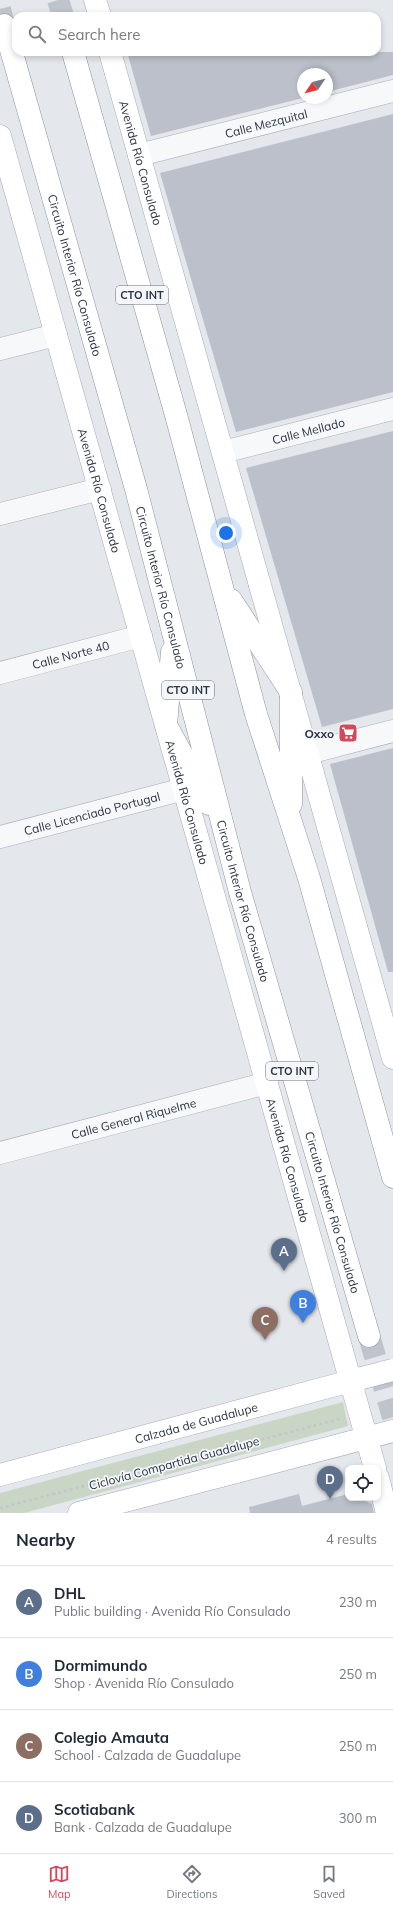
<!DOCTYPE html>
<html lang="en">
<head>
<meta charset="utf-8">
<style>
  body { margin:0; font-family:Mulish,sans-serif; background:#f2f2f3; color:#1f2937 }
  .controls { position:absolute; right:12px; bottom:12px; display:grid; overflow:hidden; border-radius:8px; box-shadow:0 2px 6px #0003 }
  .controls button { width:36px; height:36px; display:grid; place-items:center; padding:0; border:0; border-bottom:1px solid #e0e1e3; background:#fff; color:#1f2937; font:20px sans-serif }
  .compass { position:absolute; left:297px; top:68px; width:36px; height:36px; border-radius:50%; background:#fff; box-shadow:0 2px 6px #0003; rotate:235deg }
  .you { position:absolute; left:226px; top:533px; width:14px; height:14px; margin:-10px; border:3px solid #fff; border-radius:50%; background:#1a73e8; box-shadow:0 0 0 6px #1a73e833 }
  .badge { display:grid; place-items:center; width:26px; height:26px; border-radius:50%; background:#d1495b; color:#fff; font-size:13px; font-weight:700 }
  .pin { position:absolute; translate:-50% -33px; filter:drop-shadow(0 1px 2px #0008) }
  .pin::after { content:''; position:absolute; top:21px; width:14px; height:12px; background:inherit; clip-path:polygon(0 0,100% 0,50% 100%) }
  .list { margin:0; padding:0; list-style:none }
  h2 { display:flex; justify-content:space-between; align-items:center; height:52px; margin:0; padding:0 16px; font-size:17px }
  h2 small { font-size:13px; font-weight:400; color:#747a83 }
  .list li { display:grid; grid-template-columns:26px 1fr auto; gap:12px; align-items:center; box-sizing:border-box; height:72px; padding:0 16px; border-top:1px solid #e0e1e3 }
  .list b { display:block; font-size:15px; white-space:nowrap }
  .list p { margin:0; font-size:13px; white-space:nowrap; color:#747a83 }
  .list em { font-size:13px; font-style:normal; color:#747a83 }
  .icon { flex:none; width:22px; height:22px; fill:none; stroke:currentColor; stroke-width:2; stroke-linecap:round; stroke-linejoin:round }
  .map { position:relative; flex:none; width:393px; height:1513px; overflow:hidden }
  .search { position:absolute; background:#fff; box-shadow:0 2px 6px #0003; left:12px; right:12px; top:12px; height:44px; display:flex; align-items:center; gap:10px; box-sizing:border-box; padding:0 14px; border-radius:12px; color:#747a83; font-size:15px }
  .sheet { height:340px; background:#fff }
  nav { display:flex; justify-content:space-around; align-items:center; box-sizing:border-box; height:56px; border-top:1px solid #e0e1e3; background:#fff; font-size:11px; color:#747a83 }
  nav a { display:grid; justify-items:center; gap:2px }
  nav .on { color:#d1495b }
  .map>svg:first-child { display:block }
  .green { fill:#c9d6c5 }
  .building { fill:#bbc0ca }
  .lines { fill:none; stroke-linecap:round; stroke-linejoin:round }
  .highway-tunnel { stroke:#bfc3cb; stroke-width:22; stroke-dasharray:22 11; stroke-linecap:butt }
  .minor-casing { stroke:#a9aeb7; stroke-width:23 }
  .major-casing { stroke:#a3abb8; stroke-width:23 }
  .highway-casing { stroke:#8b94a3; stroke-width:23 }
  .path { stroke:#c2c5cb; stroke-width:2.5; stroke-dasharray:3 3; stroke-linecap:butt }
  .minor { stroke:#f7f8fa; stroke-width:22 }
  .major { stroke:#fff; stroke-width:22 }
  .highway { stroke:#fff; stroke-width:22 }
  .major-bridge-casing { stroke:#a3abb8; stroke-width:23; stroke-linecap:butt }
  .major-bridge { stroke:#fff; stroke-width:22 }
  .labels { text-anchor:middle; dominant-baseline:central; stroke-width:3.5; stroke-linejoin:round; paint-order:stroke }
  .shield { fill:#f4f6f9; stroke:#676e7b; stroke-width:1 }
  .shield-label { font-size:11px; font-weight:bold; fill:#2b3445 }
  .street-label { font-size:12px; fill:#2b3445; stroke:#f4f6f9 }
  .poi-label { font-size:12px; font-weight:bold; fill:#2b3445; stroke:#f4f6f9; text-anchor:end }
</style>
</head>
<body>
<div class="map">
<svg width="393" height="1513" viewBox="0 0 393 1513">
  <rect width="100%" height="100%" fill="#e4e7ec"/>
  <path class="green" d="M343,1402l5,24 -324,87h-24v-20z"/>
  <path class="building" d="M127,52h266v23l-66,17v-18h-24v24l-152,38z
    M393,114v278l-157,40 -76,-259z
    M393,431v278l-71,18 -76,-259z
    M393,748v224h-5l-58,-208z
    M299,1494l3,12 46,-12v4h10l14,6 2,9h-124l-1,-6z"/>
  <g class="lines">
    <path class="highway-tunnel" d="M58,0l5,16
      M0,9l4,16
      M369,1336l24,81"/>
    <defs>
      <g id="minor">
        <path id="s1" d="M139,155l254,-64"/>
        <path d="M0,349l56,-14"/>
        <path id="s2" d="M223,452l170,-43"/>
        <path d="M0,514l100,-25"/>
        <path id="s3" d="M0,673l141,-37"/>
        <path d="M308,753l85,-22"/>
        <path id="s4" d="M0,837l184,-48"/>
        <path id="s5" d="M0,1153l267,-70"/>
      </g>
      <g id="major">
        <path d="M95,0l5,16"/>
        <path id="s6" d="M110,52l283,1006"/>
        <path id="s7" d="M0,136l375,1332"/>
        <path id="s8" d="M0,1475l362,-97"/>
        <path d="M378,1478l9,35"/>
        <path d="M79,1513l314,-82"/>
      </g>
      <g id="highway">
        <path id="s9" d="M4,25l132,464 104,403 129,444"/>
        <path d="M73,52l103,363 80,299 53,164 84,299"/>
        <path d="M231,600l60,92v112"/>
        <path d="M172,652l-6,73 43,79"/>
      </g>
    </defs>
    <use href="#minor" class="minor-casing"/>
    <use href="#major" class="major-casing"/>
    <use href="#highway" class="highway-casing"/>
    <path class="path" d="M379,1407l14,-4
      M0,1508l340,-89"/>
    <use href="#minor" class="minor"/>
    <use href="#major" class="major"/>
    <use href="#highway" class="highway"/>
    <defs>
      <path id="major-bridge" d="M362,1378l31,-8"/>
    </defs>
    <use href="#major-bridge" class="major-bridge-casing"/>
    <use href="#major-bridge" class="major-bridge"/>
  </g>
  <defs>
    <symbol id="supermarket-square" viewBox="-11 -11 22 22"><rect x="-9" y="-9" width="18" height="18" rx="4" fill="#d1495b" stroke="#f4f6f9"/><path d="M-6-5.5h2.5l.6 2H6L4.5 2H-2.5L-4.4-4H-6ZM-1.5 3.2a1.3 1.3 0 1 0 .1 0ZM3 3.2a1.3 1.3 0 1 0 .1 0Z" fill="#fff"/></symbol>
  </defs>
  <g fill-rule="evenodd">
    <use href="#supermarket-square" x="337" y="722" width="22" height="22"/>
  </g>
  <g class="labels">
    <g class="shield">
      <rect x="116" y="286" width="52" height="18" rx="3"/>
      <rect x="162" y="681" width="52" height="18" rx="3"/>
      <rect x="266" y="1062" width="52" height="18" rx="3"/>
    </g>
    <g class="shield-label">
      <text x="142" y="295">CTO INT</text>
      <text x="188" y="690">CTO INT</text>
      <text x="292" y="1071">CTO INT</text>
    </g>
    <g class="street-label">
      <text stroke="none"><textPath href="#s1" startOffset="131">Calle Mezquital</textPath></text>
      <text stroke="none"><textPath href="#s6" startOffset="115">Avenida Río Consulado</textPath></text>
      <text stroke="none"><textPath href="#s9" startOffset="260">Circuito Interior Río Consulado</textPath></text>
      <text stroke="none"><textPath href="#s2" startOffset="88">Calle Mellado</textPath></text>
      <text stroke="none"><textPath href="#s7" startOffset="368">Avenida Río Consulado</textPath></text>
      <text stroke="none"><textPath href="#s9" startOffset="584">Circuito Interior Río Consulado</textPath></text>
      <text stroke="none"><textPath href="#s3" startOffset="73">Calle Norte 40</textPath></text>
      <text stroke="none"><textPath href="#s7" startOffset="692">Avenida Río Consulado</textPath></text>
      <text stroke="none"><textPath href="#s4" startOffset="95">Calle Licenciado Portugal</textPath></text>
      <text stroke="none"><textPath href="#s9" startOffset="908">Circuito Interior Río Consulado</textPath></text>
      <text stroke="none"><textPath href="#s5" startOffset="138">Calle General Riquelme</textPath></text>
      <text stroke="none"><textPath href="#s7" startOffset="1064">Avenida Río Consulado</textPath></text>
      <text stroke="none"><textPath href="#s9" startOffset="1232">Circuito Interior Río Consulado</textPath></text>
      <text stroke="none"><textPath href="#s8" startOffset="203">Calzada de Guadalupe</textPath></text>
      <text transform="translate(174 1463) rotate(-15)">Ciclovía Compartida Guadalupe</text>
    </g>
    <g class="poi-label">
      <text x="334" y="733">Oxxo</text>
    </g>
  </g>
</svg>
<div class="controls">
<button><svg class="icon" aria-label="locate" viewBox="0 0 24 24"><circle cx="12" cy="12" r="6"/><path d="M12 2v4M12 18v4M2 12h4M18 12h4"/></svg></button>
</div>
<svg class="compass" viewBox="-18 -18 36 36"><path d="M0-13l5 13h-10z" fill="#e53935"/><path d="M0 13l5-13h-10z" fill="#747a83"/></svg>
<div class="you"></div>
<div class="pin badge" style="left:284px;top:1271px;background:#5c6f8a">A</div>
<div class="pin badge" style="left:303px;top:1323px;background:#3f7fe0">B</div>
<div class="pin badge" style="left:265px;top:1340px;background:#8d6e63">C</div>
<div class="pin badge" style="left:330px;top:1499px;background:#5c6f8a">D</div>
<div class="search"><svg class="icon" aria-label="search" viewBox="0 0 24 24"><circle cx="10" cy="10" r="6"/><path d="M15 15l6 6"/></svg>Search here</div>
</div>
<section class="sheet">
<h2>Nearby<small>4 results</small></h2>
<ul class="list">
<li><span class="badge" style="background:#5c6f8a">A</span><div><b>DHL</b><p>Public building · Avenida Río Consulado</p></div><em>230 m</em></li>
<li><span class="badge" style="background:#3f7fe0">B</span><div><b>Dormimundo</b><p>Shop · Avenida Río Consulado</p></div><em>250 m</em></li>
<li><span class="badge" style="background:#8d6e63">C</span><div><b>Colegio Amauta</b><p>School · Calzada de Guadalupe</p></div><em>250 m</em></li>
<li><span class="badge" style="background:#5c6f8a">D</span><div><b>Scotiabank</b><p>Bank · Calzada de Guadalupe</p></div><em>300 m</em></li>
</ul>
</section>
<nav>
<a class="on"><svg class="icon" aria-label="map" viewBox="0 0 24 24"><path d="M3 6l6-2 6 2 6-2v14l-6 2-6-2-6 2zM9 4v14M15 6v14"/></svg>Map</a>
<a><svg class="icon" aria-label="directions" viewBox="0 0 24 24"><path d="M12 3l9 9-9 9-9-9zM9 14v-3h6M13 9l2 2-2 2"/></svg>Directions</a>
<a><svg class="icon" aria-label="saved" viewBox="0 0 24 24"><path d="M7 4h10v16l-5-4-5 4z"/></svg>Saved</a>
</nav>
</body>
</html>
